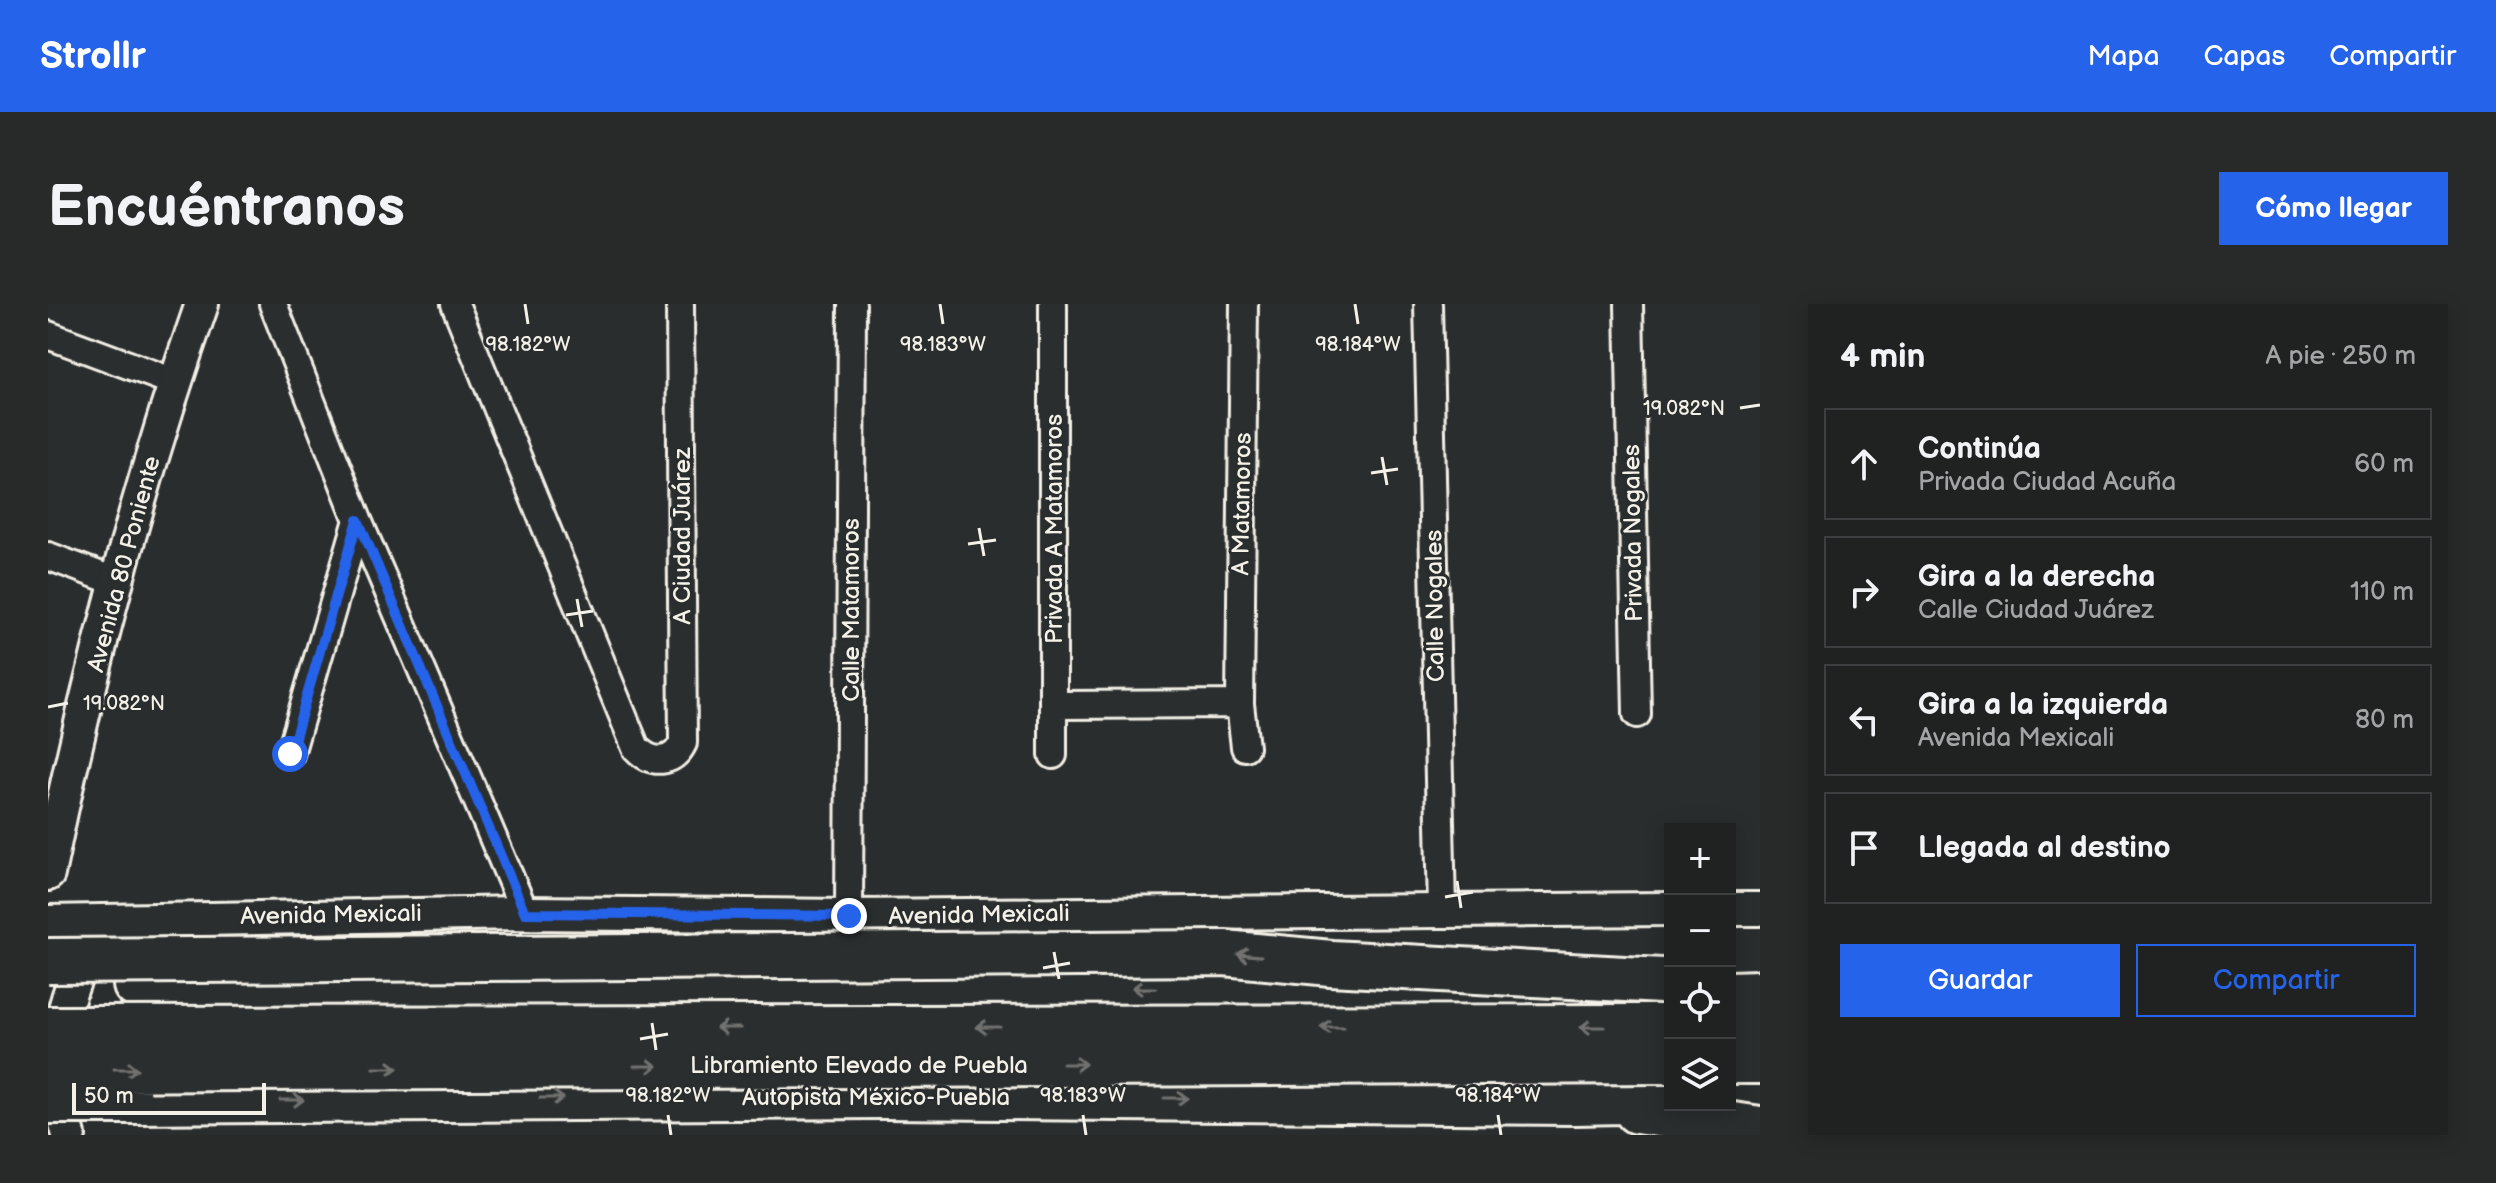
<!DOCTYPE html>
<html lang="es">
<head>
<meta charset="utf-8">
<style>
  body { margin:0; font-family:"Balsamiq Sans",sans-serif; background:#282a2a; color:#f1f3f6 }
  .controls { position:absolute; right:24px; bottom:24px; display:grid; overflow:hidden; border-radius:0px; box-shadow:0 4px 20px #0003 }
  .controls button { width:72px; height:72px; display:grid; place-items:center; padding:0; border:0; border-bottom:2px solid #3d3f40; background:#202222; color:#f1f3f6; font:40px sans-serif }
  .scale { position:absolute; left:24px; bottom:20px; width:194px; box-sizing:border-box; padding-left:8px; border:4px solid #f4f1e8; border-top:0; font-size:22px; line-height:28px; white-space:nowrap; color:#f4f1e8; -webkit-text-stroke:6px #2a2d2e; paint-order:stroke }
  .stop { position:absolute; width:24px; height:24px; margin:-18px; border:6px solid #2563eb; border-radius:50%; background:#fff }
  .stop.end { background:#2563eb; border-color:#fff; box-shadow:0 2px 8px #0008 }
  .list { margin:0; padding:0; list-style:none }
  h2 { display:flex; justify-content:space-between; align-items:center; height:104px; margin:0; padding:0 32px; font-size:34px }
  h2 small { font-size:26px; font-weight:400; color:#a2a4a5 }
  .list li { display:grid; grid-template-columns:52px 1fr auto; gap:24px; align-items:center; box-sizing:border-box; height:112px; margin:0 16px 16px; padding:0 16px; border:2px solid #3d3f40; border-radius:0px }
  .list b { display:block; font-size:30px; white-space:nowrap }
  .list p { margin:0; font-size:26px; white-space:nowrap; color:#a2a4a5 }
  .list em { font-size:26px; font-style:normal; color:#a2a4a5 }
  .actions { display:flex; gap:16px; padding:24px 32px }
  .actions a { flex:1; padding:18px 0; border:2px solid #2563eb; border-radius:0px; text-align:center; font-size:28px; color:#2563eb }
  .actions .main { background:#2563eb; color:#fff }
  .icon { flex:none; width:44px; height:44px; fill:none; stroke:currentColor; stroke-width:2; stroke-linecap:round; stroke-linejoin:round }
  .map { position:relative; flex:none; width:1712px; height:831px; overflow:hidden; border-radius:0px }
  header { display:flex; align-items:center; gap:48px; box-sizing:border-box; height:112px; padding:0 40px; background:#2563eb; color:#fff }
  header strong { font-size:38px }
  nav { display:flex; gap:44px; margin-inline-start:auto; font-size:28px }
  .intro { display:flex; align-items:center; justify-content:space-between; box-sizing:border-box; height:192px; padding:0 48px }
  h1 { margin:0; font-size:56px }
  .button { padding:20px 36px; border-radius:0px; background:#2563eb; color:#fff; font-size:28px; font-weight:700 }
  main { display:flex; gap:48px; padding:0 48px }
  aside { flex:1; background:#202222; border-radius:0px; box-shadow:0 4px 20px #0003 }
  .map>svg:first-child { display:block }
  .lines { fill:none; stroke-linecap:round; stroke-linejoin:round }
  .minor-casing { stroke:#f4f1e8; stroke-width:32 }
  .tertiary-casing { stroke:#f4f1e8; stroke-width:38 }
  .motorway-casing { stroke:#f4f1e8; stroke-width:50 }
  .minor { stroke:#2a2d2e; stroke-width:26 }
  .tertiary { stroke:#2a2d2e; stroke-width:32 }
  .motorway { stroke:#2a2d2e; stroke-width:44 }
  .motorway-bridge-casing { stroke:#f4f1e8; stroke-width:50; stroke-linecap:butt }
  .motorway-bridge { stroke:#2a2d2e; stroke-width:44 }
  .oneway { stroke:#71726f }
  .route { stroke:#2563eb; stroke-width:10 }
  .ticks { fill:none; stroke:#f4f1e8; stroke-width:3 }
  .labels { text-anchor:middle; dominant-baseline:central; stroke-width:6; stroke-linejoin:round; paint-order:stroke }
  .street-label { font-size:24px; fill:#f4f1e8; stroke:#2a2d2e }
  .ticks-label { font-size:20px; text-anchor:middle; fill:#f4f1e8; stroke:#2a2d2e; stroke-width:6; stroke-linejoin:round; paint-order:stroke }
</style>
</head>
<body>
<header>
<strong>Strollr</strong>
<nav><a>Mapa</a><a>Capas</a><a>Compartir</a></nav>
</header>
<div class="intro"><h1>Encuéntranos</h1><a class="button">Cómo llegar</a></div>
<main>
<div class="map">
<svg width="1712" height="831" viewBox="0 0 1712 831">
  <rect width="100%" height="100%" fill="#2a2d2e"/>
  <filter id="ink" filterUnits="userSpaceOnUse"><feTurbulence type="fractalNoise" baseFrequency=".0125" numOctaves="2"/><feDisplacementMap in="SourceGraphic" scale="16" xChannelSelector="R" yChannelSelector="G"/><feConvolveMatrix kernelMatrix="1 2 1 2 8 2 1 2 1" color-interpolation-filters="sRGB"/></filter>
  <g filter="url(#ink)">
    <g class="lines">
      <defs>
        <path id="minor" d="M225,0l85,216 167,393
          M407,0l181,444c16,17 37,16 47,-5l-3,-439
          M1005,0v451
          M1196,0l-4,400 5,43
          M1380,0l14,605
          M1581,0l8,410
          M0,31l126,47
          M0,252l69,26
          M1006,401l186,-1
          M242,450l68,-234
          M801,612l3,-612"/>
        <path id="tertiary" d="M0,570c39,-192 89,-385 154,-570
          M1682,605h30
          M0,618l477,-9 324,3 821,-7
          M21,831c-19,-65 -13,-133 24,-190"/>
        <path id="motorway" d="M88,681l707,-2 717,11
          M1682,690l30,-1
          M1682,723h30
          M1682,757h30
          M82,797l755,-5 690,6 95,-2
          M1589,807l123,18"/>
      </defs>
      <use href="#minor" class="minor-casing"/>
      <use href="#tertiary" class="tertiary-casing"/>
      <use href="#motorway" class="motorway-casing"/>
      <use href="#minor" class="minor"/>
      <use href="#tertiary" class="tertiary"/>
      <use href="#motorway" class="motorway"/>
      <defs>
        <path id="motorway-bridge" d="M0,657l1176,-8 107,10 331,18
          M0,725l1622,-2
          M0,765l1622,-8
          M0,797h82"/>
      </defs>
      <use href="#motorway-bridge" class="motorway-bridge-casing"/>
      <use href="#motorway-bridge" class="motorway-bridge"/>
    </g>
    <defs><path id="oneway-shaft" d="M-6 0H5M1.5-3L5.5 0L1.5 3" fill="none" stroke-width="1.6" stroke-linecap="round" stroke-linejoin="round" transform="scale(2)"/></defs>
    <g class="oneway">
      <use href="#oneway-shaft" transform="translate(1201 651) rotate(-175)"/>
      <use href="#oneway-shaft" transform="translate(1096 684) rotate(-179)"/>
      <use href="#oneway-shaft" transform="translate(940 723) rotate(180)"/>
      <use href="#oneway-shaft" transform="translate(1284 723) rotate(180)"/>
      <use href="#oneway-shaft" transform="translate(1544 723) rotate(180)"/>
      <use href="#oneway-shaft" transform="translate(680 724) rotate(180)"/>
      <use href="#oneway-shaft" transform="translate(1026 760)"/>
      <use href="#oneway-shaft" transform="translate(598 762)"/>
      <use href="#oneway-shaft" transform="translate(338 764)"/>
      <use href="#oneway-shaft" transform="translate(78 765)"/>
      <use href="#oneway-shaft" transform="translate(504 794)"/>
      <use href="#oneway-shaft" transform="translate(1128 794)"/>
      <use href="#oneway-shaft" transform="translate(244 796)"/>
    </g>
  </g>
  <g class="lines" filter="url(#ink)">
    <path class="route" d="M242,450l68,-234 167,393 324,3"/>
  </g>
  <path class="ticks" d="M477,0l3,20M892,0l3,20M1307,0l3,20M1692,104l20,-3M1334,153l5,28M1323,169l27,-4M931,224l5,28M920,240l28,-4M529,295l5,28M518,311l27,-4M0,403l20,-4M1409,577l4,27M1397,593l28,-5M1006,648l5,27M995,664l27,-5M604,719l4,27M592,735l28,-5M620,811l3,20M1035,811l3,20M1450,811l3,20"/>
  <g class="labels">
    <g class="street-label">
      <text transform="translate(1194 200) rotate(-89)">A Matamoros</text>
      <text transform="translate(1006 225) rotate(-90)">Privada A Matamoros</text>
      <text transform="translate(1585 229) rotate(-91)">Privada Nogales</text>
      <text transform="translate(634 232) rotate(-90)">A Ciudad Juárez</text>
      <text transform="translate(76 260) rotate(-75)">Avenida 80 Poniente</text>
      <text transform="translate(1387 302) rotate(-91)">Calle Nogales</text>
      <text transform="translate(803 306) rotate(-90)">Calle Matamoros</text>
      <text transform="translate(283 611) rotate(-1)">Avenida Mexicali</text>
      <text transform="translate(931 611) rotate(-1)">Avenida Mexicali</text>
      <text x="811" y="761">Libramiento Elevado de Puebla</text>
      <text x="828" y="793">Autopista México-Puebla</text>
    </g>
  </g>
  <g class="ticks-label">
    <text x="480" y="47">98.182°W</text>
    <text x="895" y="47">98.183°W</text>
    <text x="1310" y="47">98.184°W</text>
    <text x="1636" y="111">19.082°N</text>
    <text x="76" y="406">19.082°N</text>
    <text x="620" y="798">98.182°W</text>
    <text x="1035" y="798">98.183°W</text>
    <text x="1450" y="798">98.184°W</text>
  </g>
</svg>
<div class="controls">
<button>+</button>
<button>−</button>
<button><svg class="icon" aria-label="locate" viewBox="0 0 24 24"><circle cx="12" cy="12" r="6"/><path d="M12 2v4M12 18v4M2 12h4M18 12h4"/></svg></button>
<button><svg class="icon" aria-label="layers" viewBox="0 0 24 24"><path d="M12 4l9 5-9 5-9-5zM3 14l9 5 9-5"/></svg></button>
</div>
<div class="scale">50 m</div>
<div class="stop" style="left:242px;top:450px"></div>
<div class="stop end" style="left:801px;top:612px"></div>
</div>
<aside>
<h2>4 min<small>A pie · 250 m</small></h2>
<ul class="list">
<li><svg class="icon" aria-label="ahead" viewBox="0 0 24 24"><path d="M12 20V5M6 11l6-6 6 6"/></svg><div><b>Continúa</b><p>Privada Ciudad Acuña</p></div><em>60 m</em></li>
<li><svg class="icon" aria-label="right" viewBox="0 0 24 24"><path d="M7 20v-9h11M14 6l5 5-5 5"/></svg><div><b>Gira a la derecha</b><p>Calle Ciudad Juárez</p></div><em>110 m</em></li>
<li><svg class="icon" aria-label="left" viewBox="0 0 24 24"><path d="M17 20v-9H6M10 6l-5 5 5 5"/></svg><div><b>Gira a la izquierda</b><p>Avenida Mexicali</p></div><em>80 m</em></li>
<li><svg class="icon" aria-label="arrive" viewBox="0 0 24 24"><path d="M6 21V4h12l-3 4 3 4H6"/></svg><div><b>Llegada al destino</b></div></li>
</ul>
<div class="actions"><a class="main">Guardar</a><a>Compartir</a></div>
</aside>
</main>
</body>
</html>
